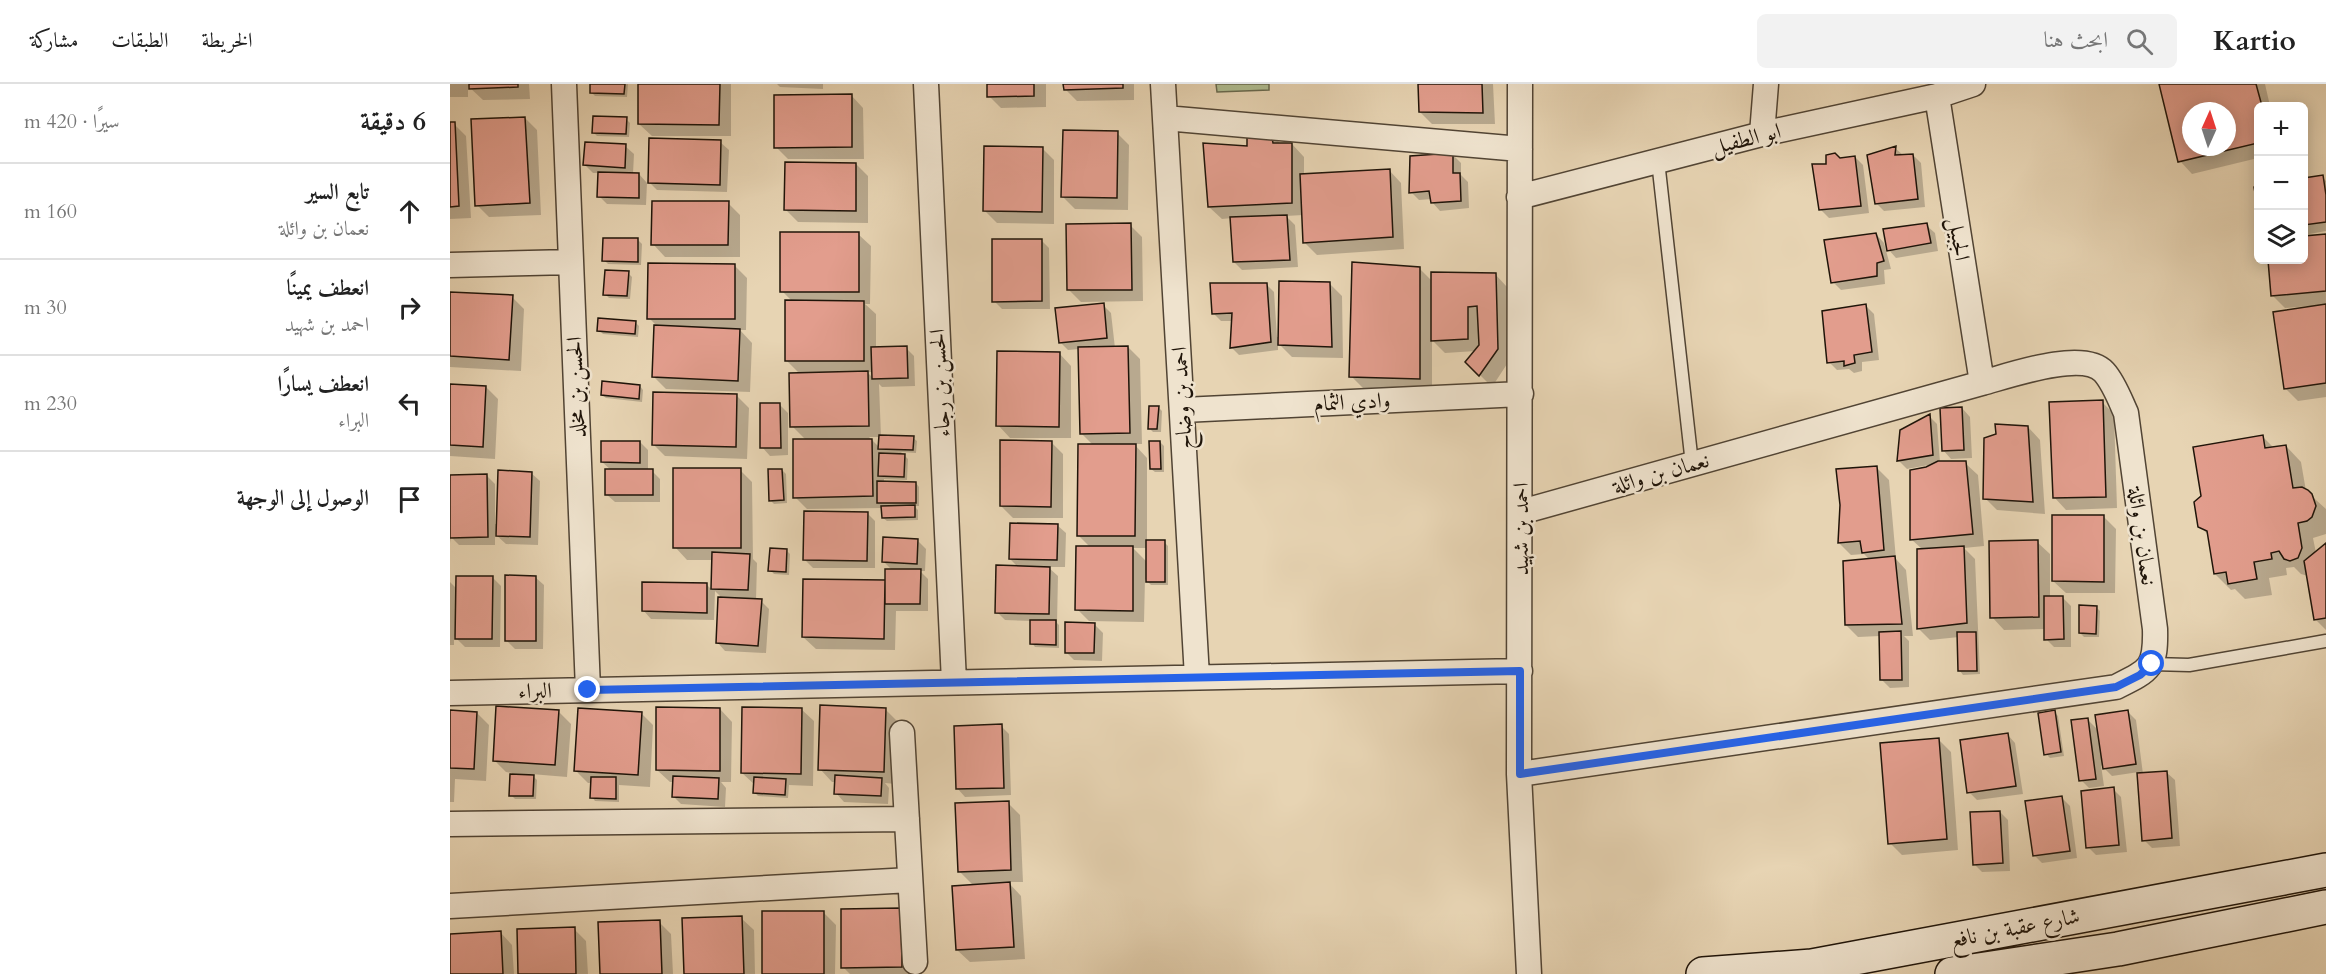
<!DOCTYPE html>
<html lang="ar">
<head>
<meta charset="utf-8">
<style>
  body { margin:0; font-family:Cardo,Amiri,serif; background:#f2f2f2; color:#222; direction:rtl }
  .controls { position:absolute; right:18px; top:18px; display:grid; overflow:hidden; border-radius:9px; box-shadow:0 3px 15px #0003 }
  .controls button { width:54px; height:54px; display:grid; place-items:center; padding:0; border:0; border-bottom:2px solid #e0e0e0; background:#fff; color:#222; font:30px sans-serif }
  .compass { position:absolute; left:1732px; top:18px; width:54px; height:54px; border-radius:50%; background:#fff; box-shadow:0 3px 15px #0003; rotate:3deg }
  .stop { position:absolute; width:18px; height:18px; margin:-14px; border:4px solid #2563eb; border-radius:50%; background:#fff }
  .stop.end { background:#2563eb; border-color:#fff; box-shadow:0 2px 6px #0008 }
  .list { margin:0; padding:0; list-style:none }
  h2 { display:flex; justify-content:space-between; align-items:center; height:78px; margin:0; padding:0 24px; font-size:26px }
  h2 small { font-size:20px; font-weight:400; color:#767676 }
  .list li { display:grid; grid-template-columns:39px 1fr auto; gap:18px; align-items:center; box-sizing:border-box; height:96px; padding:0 24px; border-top:2px solid #e0e0e0 }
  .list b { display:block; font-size:22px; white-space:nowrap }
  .list p { margin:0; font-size:20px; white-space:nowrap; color:#767676 }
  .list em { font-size:20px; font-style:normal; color:#767676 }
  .icon { flex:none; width:33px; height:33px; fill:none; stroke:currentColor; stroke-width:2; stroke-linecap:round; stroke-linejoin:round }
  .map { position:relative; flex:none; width:1876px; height:890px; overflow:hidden; direction:ltr }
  header { display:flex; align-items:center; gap:36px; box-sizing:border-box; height:84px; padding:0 30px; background:#fff; border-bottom:2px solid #e0e0e0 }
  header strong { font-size:28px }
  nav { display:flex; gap:33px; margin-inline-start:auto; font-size:21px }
  .search { width:420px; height:54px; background:#f2f2f2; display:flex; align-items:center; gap:15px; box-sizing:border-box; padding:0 21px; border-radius:9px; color:#767676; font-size:22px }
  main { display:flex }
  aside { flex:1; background:#fff }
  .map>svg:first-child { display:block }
  .green { fill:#afbe92; stroke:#67694e; stroke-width:1.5 }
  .shadow { fill:#0003; fill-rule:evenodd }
  .building { fill:#e29d8d; stroke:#1f1409; stroke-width:1.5; fill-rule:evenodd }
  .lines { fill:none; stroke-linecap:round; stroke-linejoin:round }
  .lane-casing { stroke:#514434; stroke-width:15 }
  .street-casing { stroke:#514434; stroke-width:27 }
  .secondary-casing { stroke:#1f1409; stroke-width:36 }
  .lane { stroke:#efe3ce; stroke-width:12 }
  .street { stroke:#efe3ce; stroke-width:24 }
  .secondary { stroke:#efe3ce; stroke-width:33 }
  .route { stroke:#2563eb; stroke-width:8 }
  .labels { text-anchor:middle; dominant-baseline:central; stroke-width:5; stroke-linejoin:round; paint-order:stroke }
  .street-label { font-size:22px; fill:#1f1409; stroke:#efe3ce }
</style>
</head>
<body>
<header>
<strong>Kartio</strong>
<div class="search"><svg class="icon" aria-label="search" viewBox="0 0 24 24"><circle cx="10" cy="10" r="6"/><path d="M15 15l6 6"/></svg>ابحث هنا</div>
<nav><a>الخريطة</a><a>الطبقات</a><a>مشاركة</a></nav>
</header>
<main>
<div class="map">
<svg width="1876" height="890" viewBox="0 0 1876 890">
  <rect width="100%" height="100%" fill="#e7d4b3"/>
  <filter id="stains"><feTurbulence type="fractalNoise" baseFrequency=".00333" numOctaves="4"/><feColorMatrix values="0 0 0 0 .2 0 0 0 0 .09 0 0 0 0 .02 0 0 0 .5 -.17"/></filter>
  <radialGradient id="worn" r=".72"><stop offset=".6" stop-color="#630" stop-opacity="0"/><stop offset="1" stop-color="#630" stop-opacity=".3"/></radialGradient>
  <path class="green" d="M766,0h53v6l-52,2z"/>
  <path class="shadow" d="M0,0h79l1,15 -47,1 -15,-14v11h-18z
    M141,0h37l-1,13 -32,-1 -4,-4z
    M189,0h92v52h-79l-13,-12z
    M327,0h46v5l-43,-2z
    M539,0h57v23l-45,1 -12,-12z
    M615,0h69v16l-57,1 -12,-12z
    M970,0h73l2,40h-63l-12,-12z
    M1711,0h104l5,22h-12v52l-66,16 -12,-13zM1741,27h36v36h-36z
    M401,11l12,13 1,51h-76l-12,-12z
    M75,34l12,12 4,85 -52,2 -12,-12z
    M176,35l4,4 -1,14 -32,-1 -4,-4z
    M0,40h4l12,12 5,82 -21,1z
    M667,49l12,12 -1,65 -53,-1 -12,-12z
    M821,50l10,10h11l12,13v18l85,-5 12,13 3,66 -87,6 -12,-12 -2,-28 -17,1 9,9 3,42 -56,3 -8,-8 -2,-44 -10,1 -13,-12 40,-59z
    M270,58l9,8 -2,42 -70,-2 -8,-8z
    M175,62l9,8 -1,20h6l8,9 -1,22 -39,-1 -8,-8v-23h-6l-8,-8z
    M592,64l12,12v64l-57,-1 -12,-12z
    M1445,64l9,8 9,-1 8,8 4,44 -41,4 -8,-8z
    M1003,71l8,8v12l7,7 1,26 -29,3 -8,-9v-3l-13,1 -8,-8z
    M1405,73l8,8 6,48 -40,5 -8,-8 7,-44 12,-6z
    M406,80l12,12v47l-70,-1 -12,-12z
    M1872,93l4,4v50l-22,4v-55z
    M278,119l12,12v42h-75l-12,-13z
    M680,141l12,12 1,64 -62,1 -12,-12z
    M1476,141l9,8 3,18 -42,7 -8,-9z
    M408,150l13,12 -1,58h-5l11,10v34h30l8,8 1,30 -33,1 -3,-3 2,53 32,1 4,3 -1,12 -15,-1 7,7 -1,21 -23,-1v4h32l3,4v19h-5l4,4v10l-31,1 -4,-3v-10l-76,1 -12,-12 11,-57 -14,-14 8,-52 -14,-14 7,-58 -11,-11zM417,288h7v7zM419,353h11v11z
    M1426,150l8,9 7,26 -7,1 1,14 -44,6 -8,-8z
    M1876,152v161l-28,4 -12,-12 24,-83 -25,2 -12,-12 -4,-36h35v-22z
    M188,156l4,4 -1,21 -33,-1 -4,-4z
    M591,156l8,8 1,61h-48l-8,-8z
    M284,181l13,13 -1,52h-6l12,13 -2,49 -84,-3 -12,-12 4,-50 -9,-9z
    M969,184l14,14 62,-8 12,13 2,74 -17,26 -25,-25 9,-11 -31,2 -13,-13v50l-69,-2 -12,-12z
    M178,189l4,4 -2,22 -21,-1 -4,-4z
    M816,200l8,8 3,45h3l50,-53 12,12 1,62 -51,-1 -14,-14v7l-39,5 -8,-8 2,-26h-12l-8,-8z
    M0,209l62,4 12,12 -3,62 -71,-4z
    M653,221l8,8 4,35 13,-1 12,12 2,85h-8l13,14v84h17l4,4v39h-17l-6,-6 -1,43 -55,-1 -12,-12 13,-62 -11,-11 15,-90 -13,-13 -2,-84 -11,1 -8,-8zM683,464h14v14z
    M1416,222l8,8 5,46 -17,2v9l-8,2 -5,-4 -12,1 -8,-8z
    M186,239l3,3 -1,11 -35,-3 -4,-4z
    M609,269l12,13v72h-61l-12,-13z
    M0,301l36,2 12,12 -3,60 -45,-3z
    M190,302l3,4 -1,12 -36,-4 -4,-3z
    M287,312l12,12 -2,51 -82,-3 -12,-12z
    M1652,318l12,12 3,94 -51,2 -12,-13z
    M329,320l9,9v42l-18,1 -8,-9z
    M708,323l4,4 -1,21h-8l-4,-4z
    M1512,324l8,9 2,41 -21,1 -8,-9z
    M1479,332l8,8 3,38 25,1 13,12 6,71 -20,2 11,11 5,115 -17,1 -3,-4 -1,-34 -29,3 -12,-12 5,-78 -12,-11 16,-71 7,-4 -27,5 -8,-8 3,-30z
    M1578,343l12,13 5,74 -48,-4 -12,-12z
    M1813,353l11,11 12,-2 15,16 5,29 20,18v25l-13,4 3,15 10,-8v85l-11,-11 -7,-43 -7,-2 -7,-7 -8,1 1,7 -18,3 3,17 -27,4 -10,-10 -4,1 -16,-16 -6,-38 -9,-10z
    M190,358l8,8v21h4l8,8v23h-45l-9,-8 5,-24 -9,-8z
    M601,358l12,12v64h-50l-12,-12z
    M710,358l4,4v26h-9l-4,-3z
    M1427,384l12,12 7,79 10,11 7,66h-9l5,5v46l-19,1 -9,-9 -1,-43 -22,1 -12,-12 24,-65 -6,-6 -13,1 -12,-12 2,-38z
    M290,386l12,12 1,77 4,4 -1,37 5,1 8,8 -3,44 -41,-2 -8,-9 3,-46 -5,-5 -1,29 -63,-1 -8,-9 64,-25 5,5 1,-30h-26l-12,-13z
    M332,386l4,4 1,29 -13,1 -4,-4z
    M81,389l9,8 -2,64 -32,-1 -11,-10v11h-36l-8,-8 -1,6v-62l37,-5 8,8v40h3z
    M417,429l8,8v47h-62l-8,-8z
    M1654,433l12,12 -1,64h-49l-13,-12z
    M607,441l9,8 -1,34h-17l10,9 -1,47 2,2v23l-24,-1 -3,-4v-22l-27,-1 -8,-8 22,-44 -9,-9z
    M468,457l8,8 -1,22h-5l8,8v32h-32l-1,39 -79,-1 -13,-12 81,-55 3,3 5,-15 -9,-9z
    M1587,458l13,12v44l12,-1 9,9v41h-17l-8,-8v-10l-42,1 -12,-13z
    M336,466l4,4 -1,21 -15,-1 -4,-4z
    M85,493l9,8 -1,64h-28l-8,-8z
    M43,494l8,8 -1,61h-35l-11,-11v9h-4v-63l7,7z
    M1646,523l4,4 -1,26h-15l-4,-4z
    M645,541l8,8 -1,28 -28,-1 -8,-8z
    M270,625l12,13 -1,60h-10l5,6 -1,19 -44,-3 -8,-8 1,-14h-4l-13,-12z
    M351,625l13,12 -1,65 -24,-1 -1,13 -30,-2 -4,-4 1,-7 -13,-12z
    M435,625l12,12 -1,63 -11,-1 4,5 -1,16 -44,-2 -8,-9 1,-11h-5l-12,-13z
    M0,627l27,2 12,12 -3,56 -31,-2 -1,23h-4z
    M109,628l12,12 -4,53 -36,-3 6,6 -1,19h-21l-4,-4 1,-22 -6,-1 -12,-12z
    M1604,628l4,4 6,40 -14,2 -4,-4z
    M1678,628l8,8 7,54 23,-2 9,8 5,66 -28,2 -8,-8 -5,-68 -27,4 -11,-11 3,21 -15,2 -8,-8 7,-60 11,11z
    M191,629l12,12 -3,62 -31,-2v17l-24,-1 -3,-4v-14h-4l-12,-12z
    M551,642l8,8 2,61 -46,2 -8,-9z
    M1557,650l8,9 8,51 -46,6 -8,-8z
    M1489,656l12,12 7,98 -56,5 -12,-12z
    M1663,705l8,8 6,55 -31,3 -8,-8z
    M1612,714l8,8 7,52 -35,5 -8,-8z
    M558,719l12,12 3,67h-15l13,14 4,63 -55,3 -13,-12 17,-64 -15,-15z
    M1550,728l8,8 2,51 -28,1 -8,-8z
    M374,829l12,12 -1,49h-72z
    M291,834l13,12 1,44h-70z
    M209,838l12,12 2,40h-71z
    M463,838l1,52h-64l-7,-7z
    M124,845l12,12 2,33h-68z
    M50,848l12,13 2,29h-64v-39z"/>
  <path class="building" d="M19,0h49v3l-49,2z
    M140,0h35l-1,10 -34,-1z
    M188,0h82l-1,41 -81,-1z
    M537,0h47v12l-47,1z
    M613,0h60v4l-59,2z
    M968,0h64l1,29 -64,-1z
    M1709,0h97l6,22h-4v37l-80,19zM1741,27h36v36h-36z
    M402,10v53l-78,1v-53z
    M143,32l34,1 -1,17 -34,-1z
    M75,33l5,86 -55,3 -4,-87z
    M0,38h5l4,84 -9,1z
    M613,46l55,1 -1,67 -56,-1z
    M797,48l24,1 2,10h19v60l-84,4 -5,-64 44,3z
    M199,54l72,2 -1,45 -72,-2z
    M135,58l41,2 -1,24 -42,-3z
    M534,62l59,1 -1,65 -59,-1z
    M1446,62l-1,9 18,-1 5,45 -43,5 -8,-49z
    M1003,69v20h7l1,28 -30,2 -2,-12 -20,2 1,-37z
    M1385,69l5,5 15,-2 6,50 -42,4 -7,-46h14v-9z
    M335,78l71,1v48l-72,-1z
    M940,85l3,68 -90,6 -3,-69z
    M148,88l41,1v25l-42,-1z
    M1873,91l3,20v27l-22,3v-47z
    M1808,102v24l-4,-23z
    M202,117h77l-1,44h-77z
    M837,131l3,45 -57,2 -3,-45z
    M681,139l1,67h-65l-1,-66z
    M1477,139l4,20 -44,8 -4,-22z
    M330,148h79v60h-79z
    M1426,149l8,28 -7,2v13l-46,7 -7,-43z
    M1876,150v57l-55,5 -3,-36h36v-24z
    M153,154h35v24l-36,-1z
    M542,155h50v62l-50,1z
    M902,178l68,5v112l-71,-2z
    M198,179l87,1v55h-88z
    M155,186l24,1 -2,25 -24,-1z
    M981,188l65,1 2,76 -19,27 -14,-14 14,-17 -2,-39 -9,1v32l-37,2z
    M829,197l51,1 2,65 -54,-2z
    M760,199h57l4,59 -41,6 2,-35 -20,1z
    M0,208l63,3 -4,65 -59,-4z
    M335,216l79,1v60h-79z
    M654,219l3,35 -48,5 -4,-35z
    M1416,220l6,48 -18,3 1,8 -11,3v-5l-17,2 -5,-52z
    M1876,220v79l-42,6 -11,-77z
    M148,234l38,3 -1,13 -38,-3z
    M204,241l86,4 -2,52 -86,-4z
    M457,262l1,32 -36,1 -1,-32z
    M678,262l2,87 -50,1 -2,-87z
    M547,267l63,1 -1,75 -63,-1z
    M418,287l1,55 -79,1 -1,-54z
    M152,297l38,4 -1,14 -38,-4z
    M0,300l36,2 -3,61 -33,-2z
    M203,308l84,2 -1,53 -84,-2z
    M1653,316l3,97 -53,1 -4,-96z
    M310,319h20l1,45h-21z
    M699,322h10l-2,23h-9z
    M1512,323l2,43 -22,1 -2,-43z
    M1480,330l3,41 -36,6 3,-31z
    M1545,340l33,2 5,76 -50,-3 1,-61 12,-4z
    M429,351l35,1 -1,14 -35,-1z
    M1813,351l2,13 21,-3 7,43 9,-1 6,3 4,4 4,12 -4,11 -5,4 -9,2 4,25 -4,10 -8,3 -6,-2 -5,-8 -8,2 1,6 -18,3 3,17 -29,5 -2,-12 -12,2 -7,-43 -9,-4 -4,-25 7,-6 -8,-49z
    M343,355h79l1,57 -80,2z
    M550,356l52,1 -1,66 -51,-1z
    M151,357h39v22l-39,-1z
    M699,357h11l1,28h-11z
    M628,360h58l-1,92h-58z
    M429,369l26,1 -1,23 -26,-1z
    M1488,377h28l7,73 -63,6v-70l16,-3z
    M1427,382l7,84 -22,3 -2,-12 -22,2 2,-38 -4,-36z
    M223,384h68v80h-68z
    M155,385h48v26h-48z
    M318,385h14l2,31 -15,1z
    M48,386l34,2 -2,65 -34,-1z
    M37,390l1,63 -38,1v-63z
    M427,397l39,1v21h-39z
    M465,421v12l-33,1 -1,-12z
    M354,427l64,1 -1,49 -64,-1z
    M1602,431h52v67l-52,-1z
    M560,439l48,1 -1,36 -48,-1z
    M433,453l35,2 -1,25 -35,-2z
    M696,456h19v42h-19z
    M1588,456l1,77 -49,1 -1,-77z
    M1876,459v75l-12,2 -10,-59z
    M626,462h57v65l-58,-1z
    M1514,462l3,77 -50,6v-80z
    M320,464l17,1 -1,23 -18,-1z
    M262,468l38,2 -2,36 -37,-1z
    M1445,472l7,68 -57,1 -2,-64z
    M546,481l54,2 -1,47 -54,-1z
    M435,485h36l-1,35h-35z
    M55,491l31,1v65h-31z
    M6,492h37l-1,63h-37z
    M353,495l82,1 -1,59 -82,-2z
    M192,498l65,1v30l-65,-2z
    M1594,512h19l1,43 -20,1z
    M268,513l44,2 -4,47 -42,-3z
    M1629,521l18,1 -1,28 -17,-1z
    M580,536h26v25l-26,-1z
    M615,538l30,1 -1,30h-29z
    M1451,547l1,49h-22l-1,-48z
    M1507,548h19l1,39h-19z
    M370,621l66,3 -2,64 -66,-2z
    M46,622l63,4 -4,55 -62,-4z
    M206,623l64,1v63l-64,-1z
    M292,623l60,1 -1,66 -60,-1z
    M128,624l64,4 -4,63 -64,-4z
    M0,626l27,2 -3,57 -24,-1z
    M1605,626l6,42 -17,3 -6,-42z
    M1678,626l8,54 -33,5 -8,-54z
    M1638,634l8,61 -17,2 -8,-61z
    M552,640l2,64 -48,1 -2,-63z
    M1558,649l8,53 -49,7 -7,-53z
    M1489,654l8,101 -59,5 -8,-101z
    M1717,687l5,67 -30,3 -5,-68z
    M60,690l24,1 -1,21h-24z
    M385,691l47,3 -1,18 -47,-2z
    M223,692l46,2 -1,21 -46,-2z
    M141,693h25v22l-26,-1z
    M304,693l32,2 -1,16 -32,-2z
    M1664,703l5,58 -33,3 -5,-57z
    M1612,712l8,55 -37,5 -8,-55z
    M559,717l2,69 -53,2 -3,-69z
    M1550,727l3,52 -30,2 -3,-53z
    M560,798l4,65 -58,3 -4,-64z
    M451,824l1,59 -61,1v-59z
    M312,827h62v63h-62z
    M292,832l2,58h-60l-2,-56z
    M210,836l2,54h-62l-2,-52z
    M125,843l1,47h-58l-1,-45z
    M51,847l2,43h-53v-40z"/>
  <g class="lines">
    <defs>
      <path id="lane" d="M1208,77l34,303
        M1702,580l37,1 137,-24"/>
      <path id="street" d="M114,0l24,606
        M476,0l28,598
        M713,0l34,593
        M1070,0l-1,690 10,200
        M1487,12l45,287
        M715,34l355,31
        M1312,50l4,-50
        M1069,113l243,-63 175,-38 36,-12
        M0,181l121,-3
        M733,326l338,-16
        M0,609l1070,-22
        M452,649l13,229
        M1069,690l597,-87c34,-17 40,-19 39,-58l-29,-216c-6,-13 -12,-30 -22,-41 -21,-23 -96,4 -122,11l-461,129
        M0,740l457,-5
        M0,822l460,-26"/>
      <path id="secondary" d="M1253,890l109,-8 514,-96
        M1502,890l166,-25 208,-42"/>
    </defs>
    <use href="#lane" class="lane-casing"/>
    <use href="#street" class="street-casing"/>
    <use href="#secondary" class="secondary-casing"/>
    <use href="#lane" class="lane"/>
    <use href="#street" class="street"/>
    <use href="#secondary" class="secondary"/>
  </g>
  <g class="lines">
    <path class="route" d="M138,606l932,-19v103l596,-87 24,-12 12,-11"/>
  </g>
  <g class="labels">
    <g class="street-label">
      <text transform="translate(1296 55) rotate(-14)">ابو الطفيل</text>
      <text transform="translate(1509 155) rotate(81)">الجبيل</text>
      <text transform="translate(490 299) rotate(-93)">الحسن بن رجاء</text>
      <text transform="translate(126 303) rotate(-92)">الحسن بن مخلد</text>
      <text transform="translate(732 314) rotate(-93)">احمد بن وضاح</text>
      <text transform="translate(902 318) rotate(-3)">وادي الثمام</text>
      <text transform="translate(1211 389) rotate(-16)">نعمان بن وائلة</text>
      <text transform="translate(1071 445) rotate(-90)">احمد بن شهيد</text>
      <text transform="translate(1692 452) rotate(82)">نعمان بن وائلة</text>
      <text transform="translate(85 607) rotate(-1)">البراء</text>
      <text transform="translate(1565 844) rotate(-11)">شارع عقبة بن نافع</text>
    </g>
  </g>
  <rect width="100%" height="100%" filter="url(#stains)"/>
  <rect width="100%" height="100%" fill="url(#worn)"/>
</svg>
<div class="controls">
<button>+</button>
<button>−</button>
<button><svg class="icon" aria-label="layers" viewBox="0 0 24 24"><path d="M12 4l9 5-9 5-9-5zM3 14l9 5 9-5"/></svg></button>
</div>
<svg class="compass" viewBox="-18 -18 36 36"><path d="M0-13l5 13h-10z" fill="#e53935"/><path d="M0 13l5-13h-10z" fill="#767676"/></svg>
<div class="stop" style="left:1702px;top:580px"></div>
<div class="stop end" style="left:138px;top:606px"></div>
</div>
<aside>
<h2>6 دقيقة<small>سيرًا · 420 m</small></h2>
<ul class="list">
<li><svg class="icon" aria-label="ahead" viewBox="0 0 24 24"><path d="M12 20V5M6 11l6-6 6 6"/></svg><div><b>تابع السير</b><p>نعمان بن وائلة</p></div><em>160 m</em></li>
<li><svg class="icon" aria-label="right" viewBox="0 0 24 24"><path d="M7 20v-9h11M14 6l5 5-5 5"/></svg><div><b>انعطف يمينًا</b><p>احمد بن شهيد</p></div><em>30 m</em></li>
<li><svg class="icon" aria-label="left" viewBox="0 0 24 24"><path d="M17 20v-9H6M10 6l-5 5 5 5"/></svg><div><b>انعطف يسارًا</b><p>البراء</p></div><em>230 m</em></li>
<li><svg class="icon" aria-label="arrive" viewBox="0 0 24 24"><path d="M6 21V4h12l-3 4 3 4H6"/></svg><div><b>الوصول إلى الوجهة</b></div></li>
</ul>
</aside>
</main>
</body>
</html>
